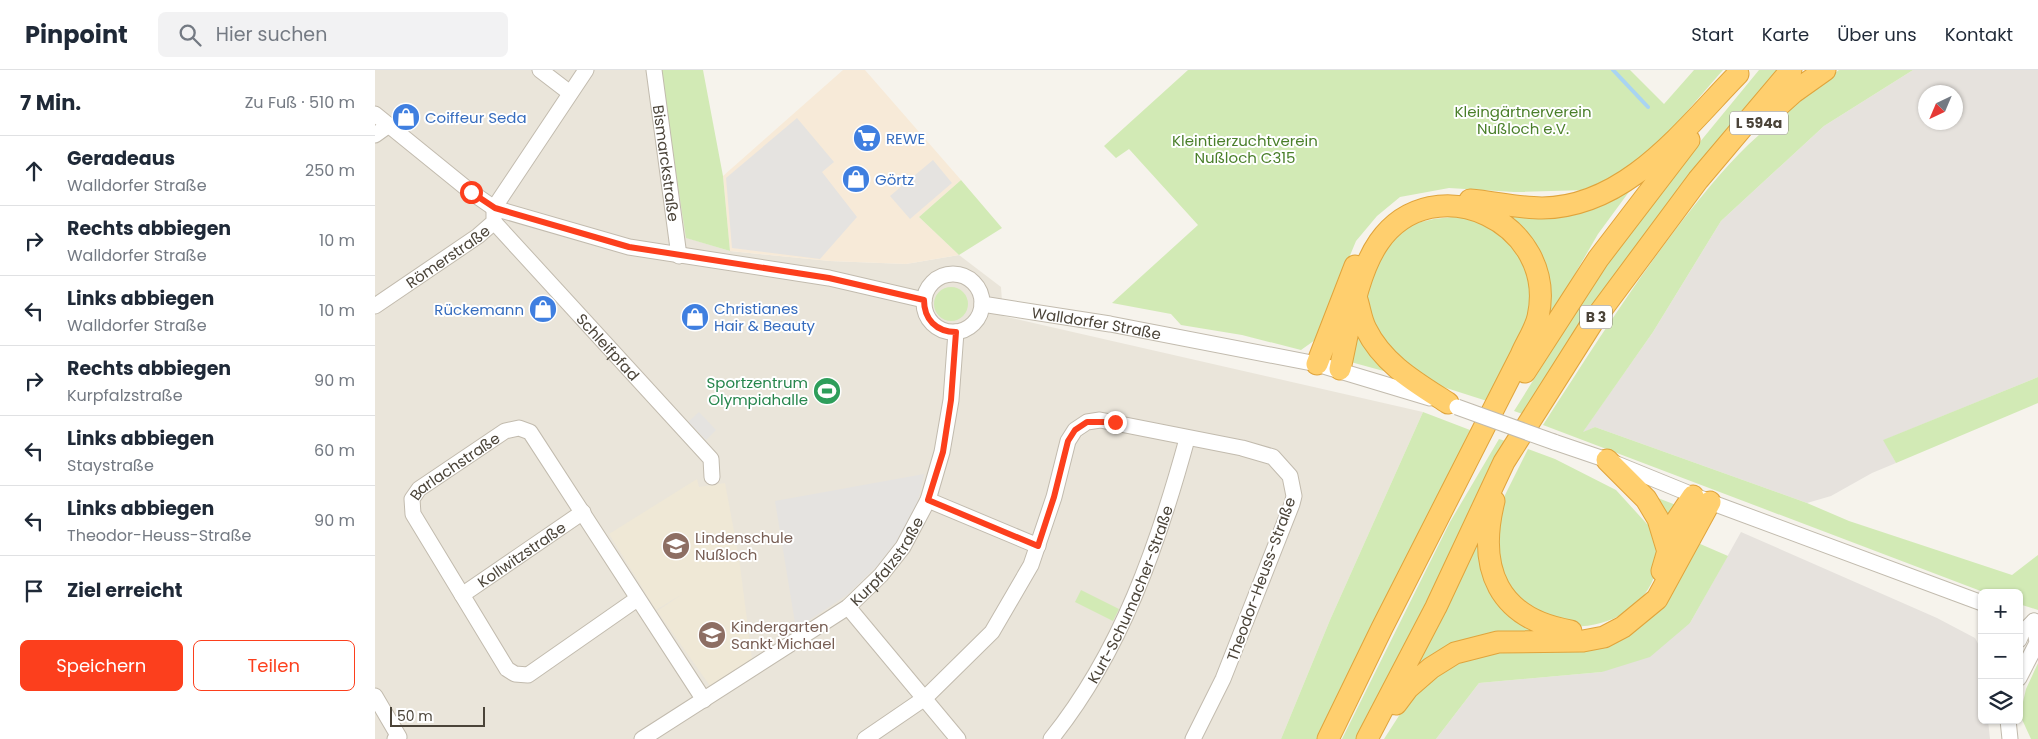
<!DOCTYPE html>
<html lang="de">
<head>
<meta charset="utf-8">
<style>
  body { margin:0; font-family:Poppins,sans-serif; background:#f2f2f3; color:#1f2937 }
  .controls { position:absolute; right:15px; bottom:15px; display:grid; overflow:hidden; border-radius:8px; box-shadow:0 1px 4px #0004 }
  .controls button { width:45px; height:45px; display:grid; place-items:center; padding:0; border:0; border-bottom:1px solid #e0e1e3; background:#fff; color:#1f2937; font:25px sans-serif }
  .compass { position:absolute; left:1543px; top:15px; width:45px; height:45px; border-radius:50%; background:#fff; box-shadow:0 1px 4px #0004; rotate:224deg }
  .scale { position:absolute; left:15px; bottom:12px; width:95px; box-sizing:border-box; padding-left:5px; border:2px solid #4b4439; border-top:0; font-size:14px; line-height:18px; white-space:nowrap; color:#4b4439; -webkit-text-stroke:4px #fff; paint-order:stroke }
  .stop { position:absolute; width:15px; height:15px; margin:-11px; border:4px solid #fc3f1d; border-radius:50%; background:#fff }
  .stop.end { background:#fc3f1d; border-color:#fff; box-shadow:0 1px 5px #0008 }
  .list { margin:0; padding:0; list-style:none }
  h2 { display:flex; justify-content:space-between; align-items:center; height:65px; margin:0; padding:0 20px; font-size:21px }
  h2 small { font-size:16px; font-weight:400; color:#747a83 }
  .list li { display:grid; grid-template-columns:32px 1fr auto; gap:15px; align-items:center; box-sizing:border-box; height:70px; padding:0 20px; border-top:1px solid #e0e1e3 }
  .list b { display:block; font-size:19px; white-space:nowrap }
  .list p { margin:0; font-size:16px; white-space:nowrap; color:#747a83 }
  .list em { font-size:16px; font-style:normal; color:#747a83 }
  .actions { display:flex; gap:10px; padding:15px 20px }
  .actions a { flex:1; padding:11px 0; border:1px solid #fc3f1d; border-radius:8px; text-align:center; font-size:18px; color:#fc3f1d }
  .actions .main { background:#fc3f1d; color:#fff }
  .icon { flex:none; width:28px; height:28px; fill:none; stroke:currentColor; stroke-width:2; stroke-linecap:round; stroke-linejoin:round }
  .map { position:relative; flex:none; width:1663px; height:669px; overflow:hidden }
  header { display:flex; align-items:center; gap:30px; box-sizing:border-box; height:70px; padding:0 25px; background:#fff; border-bottom:1px solid #e0e1e3 }
  header strong { font-size:24px }
  nav { display:flex; gap:28px; margin-inline-start:auto; font-size:18px }
  .search { width:350px; height:45px; background:#f2f2f3; display:flex; align-items:center; gap:12px; box-sizing:border-box; padding:0 18px; border-radius:8px; color:#747a83; font-size:19px }
  main { display:flex }
  aside { flex:1; background:#fff }
  .map>svg:first-child { display:block }
  .residential { fill:#eae5da }
  .commercial { fill:#f7ead8 }
  .industrial { fill:#e6e2dd; fill-rule:evenodd }
  .education { fill:#efe8d6 }
  .green { fill:#d2eab5 }
  .parking { fill:#e5e3e0 }
  .lines { fill:none; stroke-linecap:round; stroke-linejoin:round }
  .stream { stroke:#a9d4f2; stroke-width:4 }
  .minor-casing { stroke:#c2bbae; stroke-width:17 }
  .highway-casing { stroke:#e0a43c; stroke-width:23 }
  .minor { stroke:#fff; stroke-width:15 }
  .highway { stroke:#ffcf6e; stroke-width:21 }
  .minor-bridge-casing { stroke:#c2bbae; stroke-width:17; stroke-linecap:butt }
  .minor-bridge { stroke:#fff; stroke-width:15 }
  .route { stroke:#fc3f1d; stroke-width:6 }
  .labels { text-anchor:middle; dominant-baseline:central; stroke-width:4; stroke-linejoin:round; paint-order:stroke }
  .shield { fill:#fff; stroke:#817c74; stroke-width:1 }
  .shield-label { font-size:14px; font-weight:bold; fill:#4b4439 }
  .park-label { font-size:15px; fill:#4a7f2a; stroke:#fff }
  .shop-label { font-size:15px; fill:#366cbe; stroke:#fff; text-anchor:start }
  .street-label { font-size:15px; fill:#4b4439; stroke:#fff }
  .leisure-label { font-size:15px; fill:#27864d; stroke:#fff; text-anchor:end }
  .education-label { font-size:15px; fill:#785e54; stroke:#fff; text-anchor:start }
</style>
</head>
<body>
<header>
<strong>Pinpoint</strong>
<div class="search"><svg class="icon" aria-label="search" viewBox="0 0 24 24"><circle cx="10" cy="10" r="6"/><path d="M15 15l6 6"/></svg>Hier suchen</div>
<nav><a>Start</a><a>Karte</a><a>Über uns</a><a>Kontakt</a></nav>
</header>
<main>
<aside>
<h2>7 Min.<small>Zu Fuß · 510 m</small></h2>
<ul class="list">
<li><svg class="icon" aria-label="ahead" viewBox="0 0 24 24"><path d="M12 20V5M6 11l6-6 6 6"/></svg><div><b>Geradeaus</b><p>Walldorfer Straße</p></div><em>250 m</em></li>
<li><svg class="icon" aria-label="right" viewBox="0 0 24 24"><path d="M7 20v-9h11M14 6l5 5-5 5"/></svg><div><b>Rechts abbiegen</b><p>Walldorfer Straße</p></div><em>10 m</em></li>
<li><svg class="icon" aria-label="left" viewBox="0 0 24 24"><path d="M17 20v-9H6M10 6l-5 5 5 5"/></svg><div><b>Links abbiegen</b><p>Walldorfer Straße</p></div><em>10 m</em></li>
<li><svg class="icon" aria-label="right" viewBox="0 0 24 24"><path d="M7 20v-9h11M14 6l5 5-5 5"/></svg><div><b>Rechts abbiegen</b><p>Kurpfalzstraße</p></div><em>90 m</em></li>
<li><svg class="icon" aria-label="left" viewBox="0 0 24 24"><path d="M17 20v-9H6M10 6l-5 5 5 5"/></svg><div><b>Links abbiegen</b><p>Staystraße</p></div><em>60 m</em></li>
<li><svg class="icon" aria-label="left" viewBox="0 0 24 24"><path d="M17 20v-9H6M10 6l-5 5 5 5"/></svg><div><b>Links abbiegen</b><p>Theodor-Heuss-Straße</p></div><em>90 m</em></li>
<li><svg class="icon" aria-label="arrive" viewBox="0 0 24 24"><path d="M6 21V4h12l-3 4 3 4H6"/></svg><div><b>Ziel erreicht</b></div></li>
</ul>
<div class="actions"><a class="main">Speichern</a><a>Teilen</a></div>
</aside>
<div class="map">
<svg width="1663" height="669" viewBox="0 0 1663 669">
  <rect width="100%" height="100%" fill="#f6f3ec"/>
  <path class="residential" d="M0,0h285l27,168 43,13 100,10 76,3 53,-9 42,32 2,29 420,96 -93,208 -49,119h-906z"/>
  <path class="commercial" d="M468,0h22l96,110 -42,37 40,38 -53,9 -76,-3 -100,-10 -7,-75z"/>
  <path class="industrial" d="M1538,0h125v307l-154,63 12,23 -24,10 -41,23 -24,7 -212,-76 -13,6 71,-101 68,-111 103,-95zM1550,22h30v30h-30z
    M1366,462l196,86 38,20 7,13v69h6l2,19h-554l43,-56 123,-11 88,-49z"/>
  <path class="education" d="M322,409l2,8 26,-4 14,75 13,101 -42,27 -53,-75 27,-18 -28,17 -47,-76z"/>
  <path class="green" d="M285,0h43l20,106 7,75 -44,-13z
    M813,0h442l34,34 30,-34h29l-60,69 -36,32 -39,19 -74,2 -65,-4 -49,9 -23,19 -21,25 -41,99 -14,10 -59,-15 -61,-10 -10,-11 -59,-11 86,-78 -69,-76 -13,9 -12,-12z
    M1384,0h23l-254,346 -14,-5 98,-156 55,-73z
    M1464,0h74l-89,56 -103,95 -68,111 -70,100 12,-5 212,76 42,18 163,54 26,-20v55l-19,-6v-11h-33l-443,-168c44,-68 87,-136 136,-200 22,-28 44,-56 69,-80 29,-27 60,-52 91,-75z
    M586,110l41,48 -43,27 -40,-38z
    M1259,115l-36,49 -48,83 -4,3 -1,-29 -50,-79z
    M1086,146l40,15 28,38 2,45 -44,87 -47,-15 -44,-28 -25,-36 -6,-24 13,-43 34,-31 22,-5z
    M559 234a17 17 0 1 1 34 0a17 17 0 1 1-34 0Z
    M981,251l35,52 -44,-12z
    M1663,307v26l-142,60 -13,-23z
    M1048,342l47,18 -147,309h-42l49,-119z
    M1124,369l13,4 -150,296h-20l108,-217z
    M1153,379l27,10 61,31 31,34 8,2c2,15 5,29 1,45 -14,50 -75,67 -119,48 -9,-3 -35,-38 -43,-48l8,-70z
    M1275,425l26,10 -8,19z
    M1323,473l30,13 -38,67 -40,34 -48,15 -123,11 -43,56h-52l27,-42 24,-25 27,-15 154,-20z
    M1102,474c5,44 23,68 62,90l-129,42z
    M706,520l38,19 -6,12 -38,-19z
    M1663,593v76h-7l-11,-24 6,-26z"/>
  <path class="parking" d="M422,48l37,44 -12,10 35,45 -37,42 -88,-11 -6,-70z
    M558,90l19,23 -42,36 -20,-23z
    M324,342l17,18 -10,10 -18,-18z
    M549,404l-6,28 -12,27 -28,36 -31,30 -51,34 -21,-128z"/>
  <g class="lines">
    <path class="stream" d="M1238,0l35,37"/>
    <defs>
      <g id="minor">
        <path d="M165,0l30,23"/>
        <path id="s1" d="M279,0l25,186"/>
        <path d="M0,44l96,78 23,16 135,39 200,31 95,22"/>
        <path d="M0,65l14,-10"/>
        <path id="s2" d="M119,152l217,237 1,18"/>
        <circle cx="578" cy="233" r="29"/>
        <path id="s3" d="M607,234l128,20 207,40 113,34"/>
        <path id="s4" d="M0,236l103,-70 16,-14v-14l92,-138"/>
        <path d="M1179,372l53,18 103,42 272,101"/>
        <path d="M553,430l110,46"/>
        <path id="s5" d="M87,525l121,-83"/>
        <path id="s6" d="M262,529l-109,76 -13,-1 -8,-5 -94,-155 -1,-15 7,-10 86,-58 14,-3 11,4 174,268"/>
        <path d="M473,537l110,132"/>
        <path d="M1644,570l3,-7 12,-12"/>
        <path d="M1644,608l18,-35 -3,-22"/>
        <path d="M0,626l24,41 -4,2"/>
        <path d="M1633,650l2,19"/>
        <path id="s7" d="M267,669l206,-132 33,-32 22,-28 25,-47 14,-48 9,-52 5,-68"/>
        <path d="M490,669l60,-41 67,-66 39,-67 23,-68 14,-56 7,-11 12,-8 13,-2 142,28 31,9 17,19 4,20 -2,8 -69,175 -30,60"/>
        <path id="s8" d="M676,669c70,-87 107,-194 136,-300"/>
      </g>
      <path id="highway" d="M1389,49l30,-27 31,-22
        M1095,130c24,2 48,8 72,8 85,-1 142,-79 196,-134
        M982,230c3,9 4,20 9,29 17,35 51,54 82,74
        M942,294l38,-98
        M1150,302l73,-113 91,-119
        M1232,390l39,39 12,20 10,33
        M1119,431c-17,68 4,118 77,130
        M1287,501l15,-51 16,-24
        M1021,634l12,-16 23,-20 24,-15 43,-11 85,-1 21,-4 19,-10 34,-28 53,-97
        M953,669l54,-111 139,-273c5,-12 14,-25 17,-38 21,-94 -104,-153 -159,-75 -23,33 -30,88 -39,127
        M992,669l69,-132 68,-145 90,-142 104,-140 93,-110"/>
    </defs>
    <use href="#minor" class="minor-casing"/>
    <use href="#highway" class="highway-casing"/>
    <use href="#minor" class="minor"/>
    <use href="#highway" class="highway"/>
    <defs>
      <path id="minor-bridge" d="M1082,337l97,35"/>
    </defs>
    <use href="#minor-bridge" class="minor-bridge-casing"/>
    <use href="#minor-bridge" class="minor-bridge"/>
  </g>
  <g class="lines">
    <path class="route" d="M96,122l24,16 134,39 200,31 95,22c0,19 12,32 32,32l-5,68 -8,52 -15,48 110,46 16,-49 14,-56 7,-11 12,-8h28"/>
  </g>
  <defs>
    <symbol id="shop-disc" viewBox="-11 -11 22 22"><circle r="9.5" fill="#3f7fe0" stroke="#fff"/><path d="M-5-2.5h2.3a2.7 3.5 0 0 1 5.4 0H5L5.5 6h-11ZM-1.5-2.5h3a1.5 2.3 0 0 0-3 0Z" fill="#fff"/></symbol>
    <symbol id="supermarket-disc" viewBox="-11 -11 22 22"><circle r="9.5" fill="#3f7fe0" stroke="#fff"/><path d="M-6-5.5h2.5l.6 2H6L4.5 2H-2.5L-4.4-4H-6ZM-1.5 3.2a1.3 1.3 0 1 0 .1 0ZM3 3.2a1.3 1.3 0 1 0 .1 0Z" fill="#fff"/></symbol>
    <symbol id="stadium-disc" viewBox="-11 -11 22 22"><circle r="9.5" fill="#2e9e5b" stroke="#fff"/><path d="M0-5a6.5 5 0 1 0 0 10a6.5 5 0 1 0 0-10ZM-3.5-1.8h7v3.6h-7Z" fill="#fff"/></symbol>
    <symbol id="school-disc" viewBox="-11 -11 22 22"><circle r="9.5" fill="#8d6e63" stroke="#fff"/><path d="M0-5L7-2L0 1L-7-2ZM-4 1L0 2.5L4 1V4Q0 6-4 4Z" fill="#fff"/></symbol>
  </defs>
  <g fill-rule="evenodd">
    <use href="#shop-disc" x="15" y="31" width="32" height="32"/>
    <use href="#supermarket-disc" x="476" y="52" width="32" height="32"/>
    <use href="#shop-disc" x="465" y="93" width="32" height="32"/>
    <use href="#shop-disc" x="152" y="223" width="32" height="32"/>
    <use href="#shop-disc" x="304" y="231" width="32" height="32"/>
    <use href="#stadium-disc" x="436" y="305" width="32" height="32"/>
    <use href="#school-disc" x="285" y="460" width="32" height="32"/>
    <use href="#school-disc" x="321" y="549" width="32" height="32"/>
  </g>
  <g class="labels">
    <g class="shield">
      <rect x="1355" y="41.5" width="58" height="23" rx="4"/>
      <rect x="1205" y="235.5" width="32" height="23" rx="4"/>
    </g>
    <g class="shield-label">
      <text x="1384" y="53">L 594a</text>
      <text x="1221" y="247">B 3</text>
    </g>
    <g class="park-label">
      <text x="1148" y="41">Kleingärtnerverein<tspan x="1148" dy="17">Nußloch e.V.</tspan></text>
      <text x="870" y="70">Kleintierzuchtverein<tspan x="870" dy="17">Nußloch C315</tspan></text>
    </g>
    <g class="shop-label">
      <text x="50" y="47">Coiffeur Seda</text>
      <text x="511" y="68">REWE</text>
      <text x="500" y="109">Görtz</text>
      <text x="339" y="238">Christianes<tspan x="339" dy="17">Hair &amp; Beauty</tspan></text>
      <text x="149" y="239" text-anchor="end">Rückemann</text>
    </g>
    <g class="street-label">
      <text stroke="none"><textPath href="#s1" startOffset="94">Bismarckstraße</textPath></text>
      <text stroke="none"><textPath href="#s4" startOffset="88">Römerstraße</textPath></text>
      <text stroke="none"><textPath href="#s3" startOffset="116">Walldorfer Straße</textPath></text>
      <text stroke="none"><textPath href="#s2" startOffset="169">Schleifpfad</textPath></text>
      <text stroke="none"><textPath href="#s6" startOffset="406">Barlachstraße</textPath></text>
      <text stroke="none"><textPath href="#s5" startOffset="72">Kollwitzstraße</textPath></text>
      <text stroke="none"><textPath href="#s7" startOffset="305">Kurpfalzstraße</textPath></text>
      <text transform="translate(886 509) rotate(-70)">Theodor-Heuss-Straße</text>
      <text stroke="none"><textPath href="#s8" startOffset="166">Kurt-Schumacher-Straße</textPath></text>
    </g>
    <g class="leisure-label">
      <text x="433" y="312">Sportzentrum<tspan x="433" dy="17">Olympiahalle</tspan></text>
    </g>
    <g class="education-label">
      <text x="320" y="467">Lindenschule<tspan x="320" dy="17">Nußloch</tspan></text>
      <text x="356" y="556">Kindergarten<tspan x="356" dy="17">Sankt Michael</tspan></text>
    </g>
  </g>
</svg>
<div class="controls">
<button>+</button>
<button>−</button>
<button><svg class="icon" aria-label="layers" viewBox="0 0 24 24"><path d="M12 4l9 5-9 5-9-5zM3 14l9 5 9-5"/></svg></button>
</div>
<svg class="compass" viewBox="-18 -18 36 36"><path d="M0-13l5 13h-10z" fill="#e53935"/><path d="M0 13l5-13h-10z" fill="#747a83"/></svg>
<div class="scale">50 m</div>
<div class="stop" style="left:96px;top:122px"></div>
<div class="stop end" style="left:740px;top:352px"></div>
</div>
</main>
</body>
</html>
